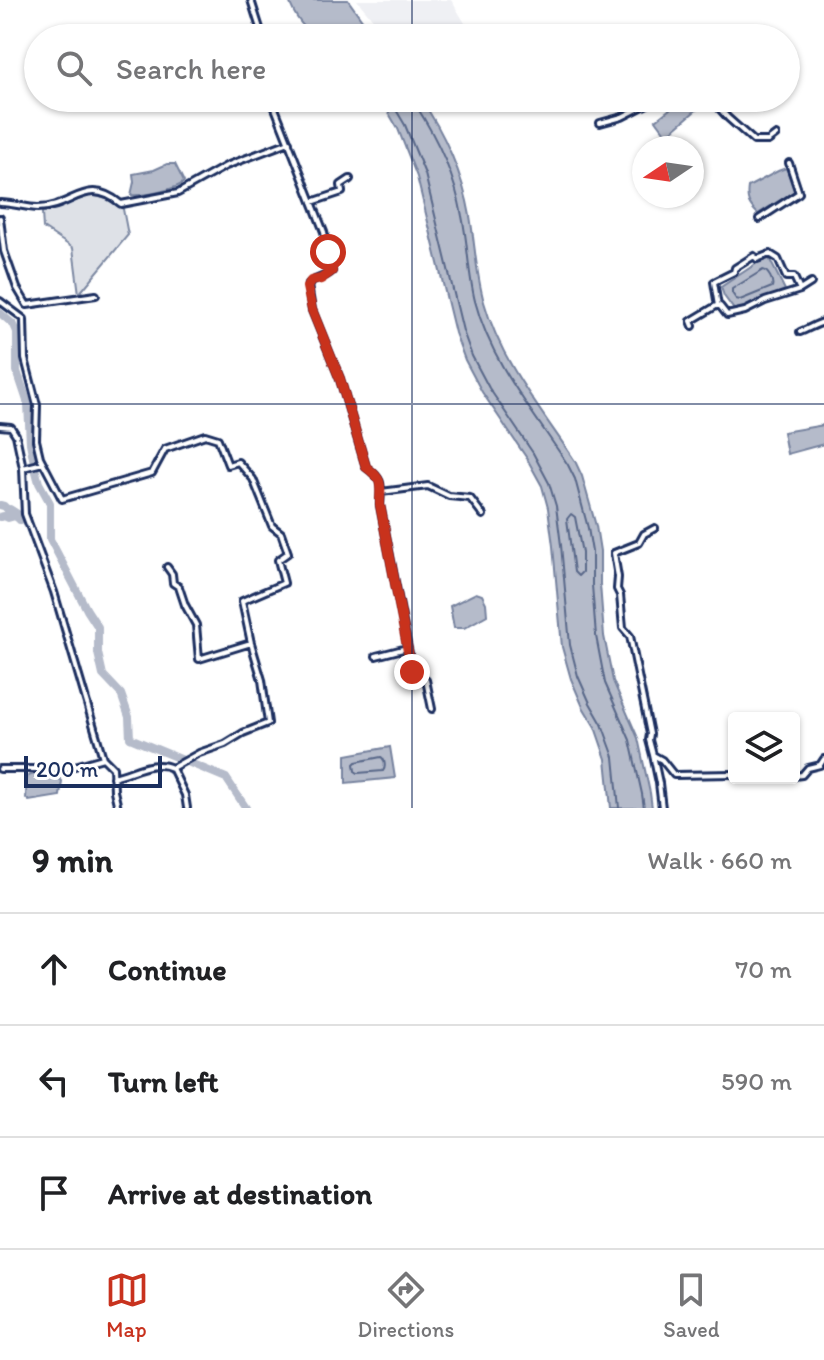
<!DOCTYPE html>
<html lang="en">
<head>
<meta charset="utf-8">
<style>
  body { margin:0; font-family:Itim,sans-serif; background:#f2f2f2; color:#202124 }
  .controls { position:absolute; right:24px; bottom:24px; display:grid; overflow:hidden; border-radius:8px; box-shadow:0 2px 6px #0004 }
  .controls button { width:72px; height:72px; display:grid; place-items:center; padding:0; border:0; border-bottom:2px solid #e0e0e0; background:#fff; color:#202124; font:40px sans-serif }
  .compass { position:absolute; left:632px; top:136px; width:72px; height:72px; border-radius:50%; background:#fff; box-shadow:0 2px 6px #0004; rotate:257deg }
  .scale { position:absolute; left:24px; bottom:20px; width:138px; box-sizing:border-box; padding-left:8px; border:4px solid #1b2f5e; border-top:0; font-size:22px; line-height:28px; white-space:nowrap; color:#1b2f5e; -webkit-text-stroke:6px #fff; paint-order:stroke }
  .stop { position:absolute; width:24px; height:24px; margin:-18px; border:6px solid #c8321e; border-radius:50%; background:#fff }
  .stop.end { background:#c8321e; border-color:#fff; box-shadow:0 2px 8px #0008 }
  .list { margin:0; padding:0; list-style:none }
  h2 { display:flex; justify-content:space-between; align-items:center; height:104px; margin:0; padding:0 32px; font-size:34px }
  h2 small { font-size:26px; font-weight:400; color:#757577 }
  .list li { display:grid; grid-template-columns:52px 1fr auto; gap:24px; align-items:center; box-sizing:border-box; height:112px; padding:0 32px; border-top:2px solid #e0e0e0 }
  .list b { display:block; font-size:30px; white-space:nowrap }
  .list em { font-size:26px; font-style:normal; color:#757577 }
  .icon { flex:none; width:44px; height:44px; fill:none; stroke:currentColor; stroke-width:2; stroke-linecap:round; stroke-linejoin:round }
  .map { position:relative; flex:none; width:824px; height:808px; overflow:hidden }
  .search { position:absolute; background:#fff; box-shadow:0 2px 6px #0004; left:24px; right:24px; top:24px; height:88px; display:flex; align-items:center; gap:20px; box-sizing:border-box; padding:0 28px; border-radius:44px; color:#757577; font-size:30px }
  .sheet { height:440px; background:#fff }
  nav { display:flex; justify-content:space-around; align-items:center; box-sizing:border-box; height:112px; border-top:2px solid #e0e0e0; background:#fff; font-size:22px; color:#757577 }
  nav a { display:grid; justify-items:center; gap:4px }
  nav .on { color:#c8321e }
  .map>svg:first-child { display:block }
  .built { fill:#eff0f4 }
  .green { fill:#dee1e7; stroke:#7c88a2; stroke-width:2 }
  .water { fill:#b5bbca; stroke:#77839f; stroke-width:2 }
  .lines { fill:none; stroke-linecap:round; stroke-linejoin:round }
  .shore { stroke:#596789; stroke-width:2 }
  .river { stroke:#b5bbca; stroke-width:8 }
  .street-casing { stroke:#1b2f5e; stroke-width:10 }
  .street { stroke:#fff; stroke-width:4 }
  .route { stroke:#c8321e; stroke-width:10 }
  .grid { fill:none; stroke:#1b2f5e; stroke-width:2; stroke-opacity:0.55 }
</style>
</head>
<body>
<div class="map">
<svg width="824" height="808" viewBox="0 0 824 808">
  <rect width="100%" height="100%" fill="#fff"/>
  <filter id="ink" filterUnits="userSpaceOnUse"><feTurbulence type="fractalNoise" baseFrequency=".0125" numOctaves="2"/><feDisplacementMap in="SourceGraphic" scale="16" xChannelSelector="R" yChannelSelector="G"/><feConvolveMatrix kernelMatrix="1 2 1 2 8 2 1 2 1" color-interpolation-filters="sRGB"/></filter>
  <g filter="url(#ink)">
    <path class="built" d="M357,0h94l23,38h-86z"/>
    <path class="green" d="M92,195l19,5 12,9 5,26 -49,59 -6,-46 -30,-20 -1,-15z"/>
    <path class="water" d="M289,0h59l27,38c-17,0 -36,3 -53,0 -16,-3 -29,-24 -33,-38z
      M380,98h40c24,34 43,77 50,118 5,29 6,58 14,86 17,60 57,108 91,159l7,15 14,50 4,25v33l4,52 9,45 25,57 12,55 2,15h-41l-5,-49 -11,-32 -12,-20 -12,-28 -9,-32 -9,-101 -5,-38 -6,-22 -16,-29 -44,-65 -17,-32 -10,-27 -38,-156 -19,-48z
      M684,98h8l9,8 -34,29 -11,-15z
      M167,164h8l9,18c-8,8 -41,14 -53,13l3,-13 -1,-8 21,-4z
      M786,168l10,22 -38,24c-9,-9 -12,-14 -10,-27l30,-16z
      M768,256l17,34 -50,21 -11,-15 -3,-9z
      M824,425v19l-37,10 -4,-22z
      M476,593l6,2 4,8 1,12 -23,13h-10l-4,-22z
      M390,747l5,31 -49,5v-28z
      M34,774l24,3 4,4 -2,15 -31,5 -3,-3c1,-8 -2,-14 2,-22z"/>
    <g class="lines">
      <path class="shore" d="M389,98l16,27 20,49 38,157 9,25 17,32 44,65 16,30 7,23 5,39 9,100 8,31 12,27 12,21 12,33 5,51
        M414,98l1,6c22,34 40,73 47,112 6,28 6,57 13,85 16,62 59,112 93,164l7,14 13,49 4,24v33l4,51 9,47 25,57 12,54 2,14
        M763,270c5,1 11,11 9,17l-32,13 -4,-1 -4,-6v-4z
        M571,514l4,3 7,36v19l-4,4 -4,-4 -7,-53z
        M381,757c4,2 5,11 2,14l-25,2 -3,-2 -1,-7 2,-2z"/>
      <path class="river" d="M0,313l14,12 3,7v39l11,33 2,39 5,25 4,15 11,20v36l37,71 11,17v26l5,22 18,19 8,23 1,21 96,40 20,30
        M0,505l4,1 4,4 2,-1 11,7 -1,4
        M0,517l4,-1 4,2 7,-2 4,3"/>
      <defs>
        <path id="street" d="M251,0l12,38
          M271,98l53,134 8,39c-7,7 -18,7 -24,14l4,25 28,69 26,88c18,13 15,18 14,38l33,169 13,6 6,29
          M710,98l18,20 26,23h14l8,-6
          M600,123l22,-6 37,-19
          M312,202l30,-10 -1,-7 9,-6
          M0,203c14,0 26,5 38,5 35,0 48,-33 83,-4l57,-11 48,-27 63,-24
          M0,218l4,33 13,37 10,17 69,-10
          M759,219l40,-26 -10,-30
          M0,301l24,18 1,40 12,46 -1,35 4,17 22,42 90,-26 13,-24 40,-14 13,4 10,26 10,-3 15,17 19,47 9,7 7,20 -10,7 6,23 -42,18 9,42 11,37 6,43 -25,10 -18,11 -26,9 -27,15c-19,-9 -39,5 -59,9
          M718,306l-4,-24 20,-10 1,-4 19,-12 3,3 13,-5 8,5 8,18h8l6,13
          M693,326l-2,-5 25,-15h4l7,9 18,-4 20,-10 35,-11 11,-7
          M800,332c9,-3 15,-8 24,-10
          M0,426l11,1 5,8 7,33 2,46 29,78 49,166 10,10 1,23 4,17
          M23,468l20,-5
          M381,492l47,-6 21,10 21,2 13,17
          M655,528l-11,6 -5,9 -25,10 4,24 -1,12 3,6 3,33 7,8 20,98 -1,6 4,15 9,5 12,15 60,-1
          M167,567l5,7 1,9 6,4 6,18 11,20 3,34 52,-16
          M376,656l31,-8
          M653,755l6,28 3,25
          M172,768l13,27 2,13
          M0,769h64l39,-11
          M794,776l8,-1 6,-7 12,-3 4,-6"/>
      </defs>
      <use href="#street" class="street-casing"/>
      <use href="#street" class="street"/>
    </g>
  </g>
  <g class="lines" filter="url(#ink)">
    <path class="route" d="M328,252l4,19 -11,8 -10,2 -4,6 5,23 28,69 26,88c18,13 14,18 14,38l32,167"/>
  </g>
  <path class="grid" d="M412,0v38M412,98v710M0,404h824"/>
</svg>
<div class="controls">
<button><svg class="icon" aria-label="layers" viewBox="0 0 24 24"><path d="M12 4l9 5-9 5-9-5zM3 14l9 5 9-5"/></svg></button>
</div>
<svg class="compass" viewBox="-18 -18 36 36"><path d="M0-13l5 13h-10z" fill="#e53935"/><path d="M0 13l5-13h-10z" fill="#757577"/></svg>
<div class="scale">200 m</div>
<div class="stop" style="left:328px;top:252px"></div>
<div class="stop end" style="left:412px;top:672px"></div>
<div class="search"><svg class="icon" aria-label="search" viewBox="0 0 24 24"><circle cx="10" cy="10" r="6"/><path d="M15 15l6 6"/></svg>Search here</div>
</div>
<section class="sheet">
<h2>9 min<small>Walk · 660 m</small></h2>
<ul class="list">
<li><svg class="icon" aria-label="ahead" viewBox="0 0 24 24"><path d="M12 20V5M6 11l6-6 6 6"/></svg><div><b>Continue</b></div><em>70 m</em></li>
<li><svg class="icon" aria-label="left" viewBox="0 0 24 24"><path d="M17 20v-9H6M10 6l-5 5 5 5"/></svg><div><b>Turn left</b></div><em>590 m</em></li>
<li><svg class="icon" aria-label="arrive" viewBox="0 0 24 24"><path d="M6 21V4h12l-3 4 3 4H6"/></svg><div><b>Arrive at destination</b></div></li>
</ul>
</section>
<nav>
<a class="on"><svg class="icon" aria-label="map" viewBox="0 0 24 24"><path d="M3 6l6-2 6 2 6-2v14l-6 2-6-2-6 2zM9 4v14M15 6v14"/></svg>Map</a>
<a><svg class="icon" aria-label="directions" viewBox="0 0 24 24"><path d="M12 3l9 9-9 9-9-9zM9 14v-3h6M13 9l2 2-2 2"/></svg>Directions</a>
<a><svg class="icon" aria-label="saved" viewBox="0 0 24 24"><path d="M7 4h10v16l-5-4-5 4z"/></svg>Saved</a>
</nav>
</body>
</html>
